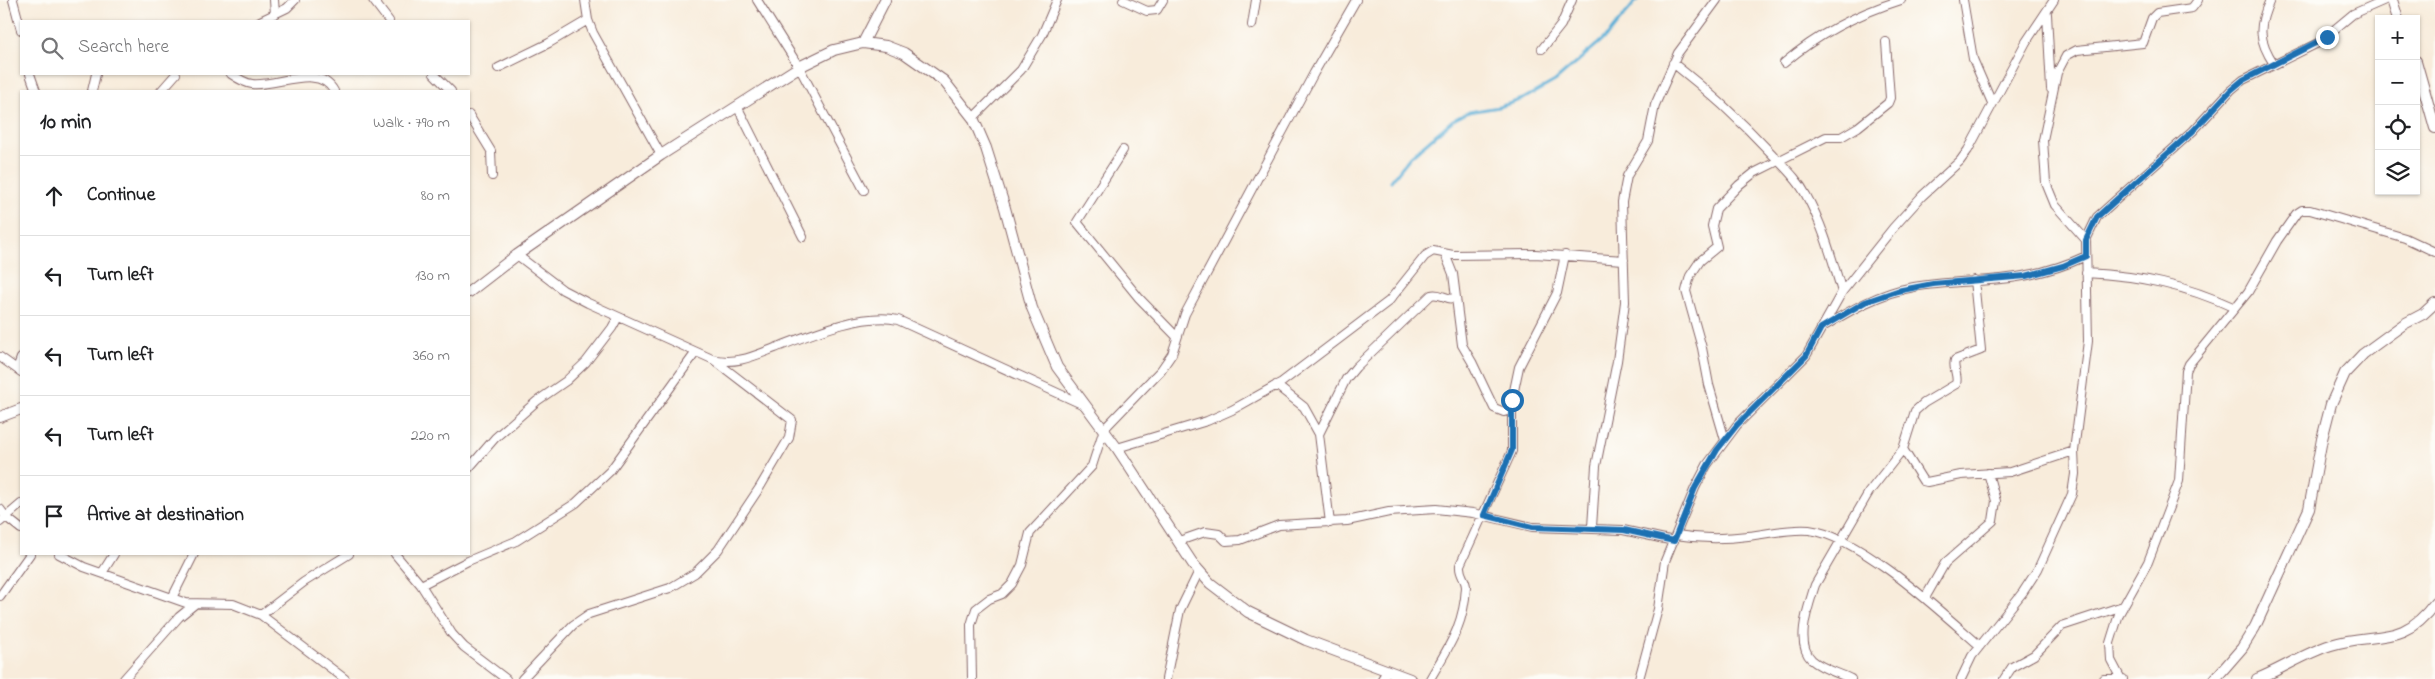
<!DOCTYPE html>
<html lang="en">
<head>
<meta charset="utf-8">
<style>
  body { margin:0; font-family:"Indie Flower",sans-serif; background:#f2f2f2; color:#202124 }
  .controls { position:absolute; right:15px; top:15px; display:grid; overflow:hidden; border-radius:0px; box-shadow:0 1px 4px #0004 }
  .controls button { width:45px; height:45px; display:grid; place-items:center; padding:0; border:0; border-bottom:1px solid #e0e0e0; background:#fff; color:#202124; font:25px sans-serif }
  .stop { position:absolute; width:15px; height:15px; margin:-11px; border:4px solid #1f6fb2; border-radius:50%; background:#fff }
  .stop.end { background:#1f6fb2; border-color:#fff; box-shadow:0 1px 5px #0008 }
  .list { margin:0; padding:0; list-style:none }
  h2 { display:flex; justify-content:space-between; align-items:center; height:65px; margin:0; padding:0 20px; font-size:21px }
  h2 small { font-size:16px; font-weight:400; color:#757577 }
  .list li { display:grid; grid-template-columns:32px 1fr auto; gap:15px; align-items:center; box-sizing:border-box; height:80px; padding:0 20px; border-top:1px solid #e0e0e0 }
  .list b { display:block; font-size:19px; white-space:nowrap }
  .list em { font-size:16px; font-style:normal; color:#757577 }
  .icon { flex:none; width:28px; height:28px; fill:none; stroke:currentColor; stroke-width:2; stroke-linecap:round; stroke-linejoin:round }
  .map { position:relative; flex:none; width:2435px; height:679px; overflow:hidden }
  .search { position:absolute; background:#fff; box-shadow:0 1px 4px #0004; left:20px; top:20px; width:450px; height:55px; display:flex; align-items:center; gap:12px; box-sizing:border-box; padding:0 18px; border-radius:0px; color:#757577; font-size:19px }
  .panel { position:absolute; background:#fff; box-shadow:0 1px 4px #0004; left:20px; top:90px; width:450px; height:465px; border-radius:0px }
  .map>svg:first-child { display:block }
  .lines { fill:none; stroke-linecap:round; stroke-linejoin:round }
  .stream { stroke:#5bafd7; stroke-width:3 }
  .minor-casing { stroke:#876769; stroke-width:10 }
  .tertiary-casing { stroke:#876769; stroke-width:12 }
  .minor { stroke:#fff; stroke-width:8 }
  .tertiary { stroke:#fff; stroke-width:10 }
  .route { stroke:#1f6fb2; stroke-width:6 }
</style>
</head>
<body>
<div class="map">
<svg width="2435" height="679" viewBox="0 0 2435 679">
  <rect width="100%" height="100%" fill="#fdfcf7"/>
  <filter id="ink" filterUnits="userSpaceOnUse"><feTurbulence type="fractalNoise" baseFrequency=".02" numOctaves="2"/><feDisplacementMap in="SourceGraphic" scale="10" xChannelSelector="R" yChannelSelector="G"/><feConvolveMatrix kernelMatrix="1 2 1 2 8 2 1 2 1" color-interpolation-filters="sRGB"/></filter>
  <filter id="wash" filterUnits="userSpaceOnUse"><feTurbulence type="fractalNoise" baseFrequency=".0096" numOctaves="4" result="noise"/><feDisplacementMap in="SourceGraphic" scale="20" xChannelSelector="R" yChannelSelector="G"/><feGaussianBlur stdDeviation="1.12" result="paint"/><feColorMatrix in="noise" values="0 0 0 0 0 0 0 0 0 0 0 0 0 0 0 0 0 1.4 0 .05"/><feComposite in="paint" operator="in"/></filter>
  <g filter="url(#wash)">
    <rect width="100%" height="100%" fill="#f8ecdb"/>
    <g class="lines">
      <path class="stream" d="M1391,181l19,-24 43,-37 16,-8 30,-5 24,-8 32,-18 53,-46 29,-35"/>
    </g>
  </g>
  <g filter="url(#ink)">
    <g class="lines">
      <defs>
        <path id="minor" d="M13,0l8,30
          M274,0l1,14
          M373,0l16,21
          M585,0l3,20 5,13 68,122
          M757,0l42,67 65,123
          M1123,0l24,11 10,-1 6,-10
          M1963,0l10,59 19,44
          M2270,0c-12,26 -12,40 4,64
          M2047,14l4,75
          M260,21l27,-13 8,-8
          M1252,25l4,-25
          M1542,49l19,-24 11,-25
          M1673,63c36,28 68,58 99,91 12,13 26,25 34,41 17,30 26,64 36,97
          M1784,63c35,-30 73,-49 117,-63
          M498,68l51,-25 39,-23
          M30,74l6,17
          M231,74c6,4 14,9 21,10 24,3 67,-21 82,7
          M434,74l17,17
          M92,91l4,-17
          M161,91l15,-17
          M737,106l66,131
          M469,115l22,36 1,25
          M973,118l48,-48 21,-35 15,-35
          M1123,150l-46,72 62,76 38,39
          M2086,240l-31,-35 -9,-22 -3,-43 14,-67 9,-17 11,-6 66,-7 9,-25 5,-5 35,-5 6,-8
          M1445,254l8,20 9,71 10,17 22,46 10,4 7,-2
          M517,255l46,35 25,13 124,56c24,6 42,-3 63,-11 34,-13 88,-36 123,-28l188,86
          M2086,273c55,3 99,12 149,35
          M1821,328c30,-18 58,-35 93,-41 38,-7 77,-4 114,-12 20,-4 39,-10 58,-19
          M0,357l21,15
          M17,369l4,-11
          M1276,385l28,22 15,27 11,89
          M1319,434l27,-55 10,-12 75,-72c9,-3 15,5 24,4
          M1725,440l-16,-55 -7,-37 -16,-57 4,-15 10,-15 17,-14 -5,-21 4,-17 23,-24 15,-12 72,-36h15l17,-10 30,-24 2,-5 -4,-56
          M1117,448l90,-27 25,-11 50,-28 107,-81 36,-45 8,-5 20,4 82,-1 89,6
          M1903,449l20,32 4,1 34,-7 49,-3 64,-21
          M469,468l26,-30 42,-37 29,-20 20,-19 26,-34 6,-11
          M0,509l6,8 15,12
          M0,522l21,-18
          M1592,527l4,-61 21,-105 8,-59 -3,-100 5,-26 21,-35 7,-36 23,-52 39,-53
          M1676,535c24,4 49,4 72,1 20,-2 41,-8 61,-6 51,6 132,82 171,116
          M1179,541l26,-9 14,2 7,7 14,-1 39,-15 68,-4 42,-9 47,-3 37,4 59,14 91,3 51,11
          M59,554l25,13 102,36 47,1 28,11 84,64
          M395,554l26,31 31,49 12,13 42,32
          M102,573l12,-19
          M421,585l47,-24 48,-20 60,-38 34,-32 86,-119
          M0,596l30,-42
          M172,598l22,-44
          M1925,598l20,-35 48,-42 3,-20 -8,-28
          M261,615l43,-33 45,-28
          M124,679l55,-62 16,-13
          M522,679l51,-54 16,-11 81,-26 25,-15 23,-23 42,-63 29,-49 3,-18 -78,-60
          M972,679l-1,-54 5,-16 13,-10 13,-5 10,-10 10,-19 8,-32 62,-67 12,-37 57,-59 11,-16 13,-40 129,-241 42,-73
          M1166,679l14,-69 19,-39
          M1382,679l5,-8
          M1430,679c19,-33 34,-53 36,-92 0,-8 -7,-12 -6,-22l52,-114v-51l7,-33 38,-74 8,-38
          M1639,679l19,-70 7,-48 30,-73 12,-23 30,-40 69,-69 36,-64 51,-64 29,-32 38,-35 8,-11 58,-108 28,-42
          M1851,679c-12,-6 -29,-10 -39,-19 -18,-17 -3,-55 3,-75l54,-93 34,-43 12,-38 9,-8 32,-19c3,-8 -4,-16 -1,-24l26,-10 -7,-70
          M1961,679l11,-23 51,-64 15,-23 34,-75 3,-20 -1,-23 14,-110 -2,-101 11,-23 96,-86 38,-41 12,-10 75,-37 35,-29 32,-14
          M2004,679l8,-12 22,-12 28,-29 61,-20
          M2104,679h19
          M2121,679l-10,-19 -1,-17 9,-29 29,-52 31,-81 7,-110 3,-7 59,-72 29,-51 19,-27 6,-4h8l95,28 30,14"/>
        <path id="tertiary" d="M2392,0l6,19
          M863,43l22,-43
          M2416,61l19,67
          M469,292l48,-37 144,-100 138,-88 35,-17 29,-7 23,3 18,7 40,28 29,37 13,30 19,60 27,100 25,59 60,81 76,116 17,19 38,29 58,28 104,39
          M0,417l21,-8
          M2215,679l27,-31 13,-21 54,-118 13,-70 9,-35 14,-31 18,-19 41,-30 19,-10 12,-11
          M2257,679c25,-10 48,-26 74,-34 44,-14 71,3 104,-42"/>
      </defs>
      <use href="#minor" class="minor-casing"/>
      <use href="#tertiary" class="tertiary-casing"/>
      <use href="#minor" class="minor"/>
      <use href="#tertiary" class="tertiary"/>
    </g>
  </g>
  <g class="lines" filter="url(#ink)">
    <path class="route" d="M1512,400v50l-28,65 48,12 92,3 50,11 21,-53 22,-38 20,-25 69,-69 15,-28 44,-26 32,-11 36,-7 93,-8 37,-10 23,-10v-16l11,-23 96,-86 38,-41 12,-10 84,-43"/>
  </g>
</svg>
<div class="controls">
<button>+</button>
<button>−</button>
<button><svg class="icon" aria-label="locate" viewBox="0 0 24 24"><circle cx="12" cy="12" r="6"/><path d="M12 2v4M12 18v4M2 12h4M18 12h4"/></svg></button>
<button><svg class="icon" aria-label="layers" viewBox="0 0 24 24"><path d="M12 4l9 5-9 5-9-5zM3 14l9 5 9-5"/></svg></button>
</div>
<div class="stop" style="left:1512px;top:400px"></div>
<div class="stop end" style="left:2327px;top:37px"></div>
<div class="search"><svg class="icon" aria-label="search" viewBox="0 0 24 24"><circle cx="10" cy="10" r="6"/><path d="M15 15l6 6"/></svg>Search here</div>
<section class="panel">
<h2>10 min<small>Walk · 790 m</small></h2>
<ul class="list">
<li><svg class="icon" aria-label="ahead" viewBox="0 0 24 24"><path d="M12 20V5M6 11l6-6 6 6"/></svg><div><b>Continue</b></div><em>80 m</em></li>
<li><svg class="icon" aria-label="left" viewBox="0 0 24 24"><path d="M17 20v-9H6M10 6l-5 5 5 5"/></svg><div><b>Turn left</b></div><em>130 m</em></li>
<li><svg class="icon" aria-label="left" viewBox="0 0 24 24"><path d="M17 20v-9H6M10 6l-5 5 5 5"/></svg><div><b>Turn left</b></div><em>360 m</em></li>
<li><svg class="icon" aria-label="left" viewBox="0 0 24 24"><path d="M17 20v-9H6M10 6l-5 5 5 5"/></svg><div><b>Turn left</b></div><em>220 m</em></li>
<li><svg class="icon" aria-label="arrive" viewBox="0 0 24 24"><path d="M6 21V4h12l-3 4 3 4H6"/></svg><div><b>Arrive at destination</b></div></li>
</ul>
</section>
</div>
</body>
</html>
